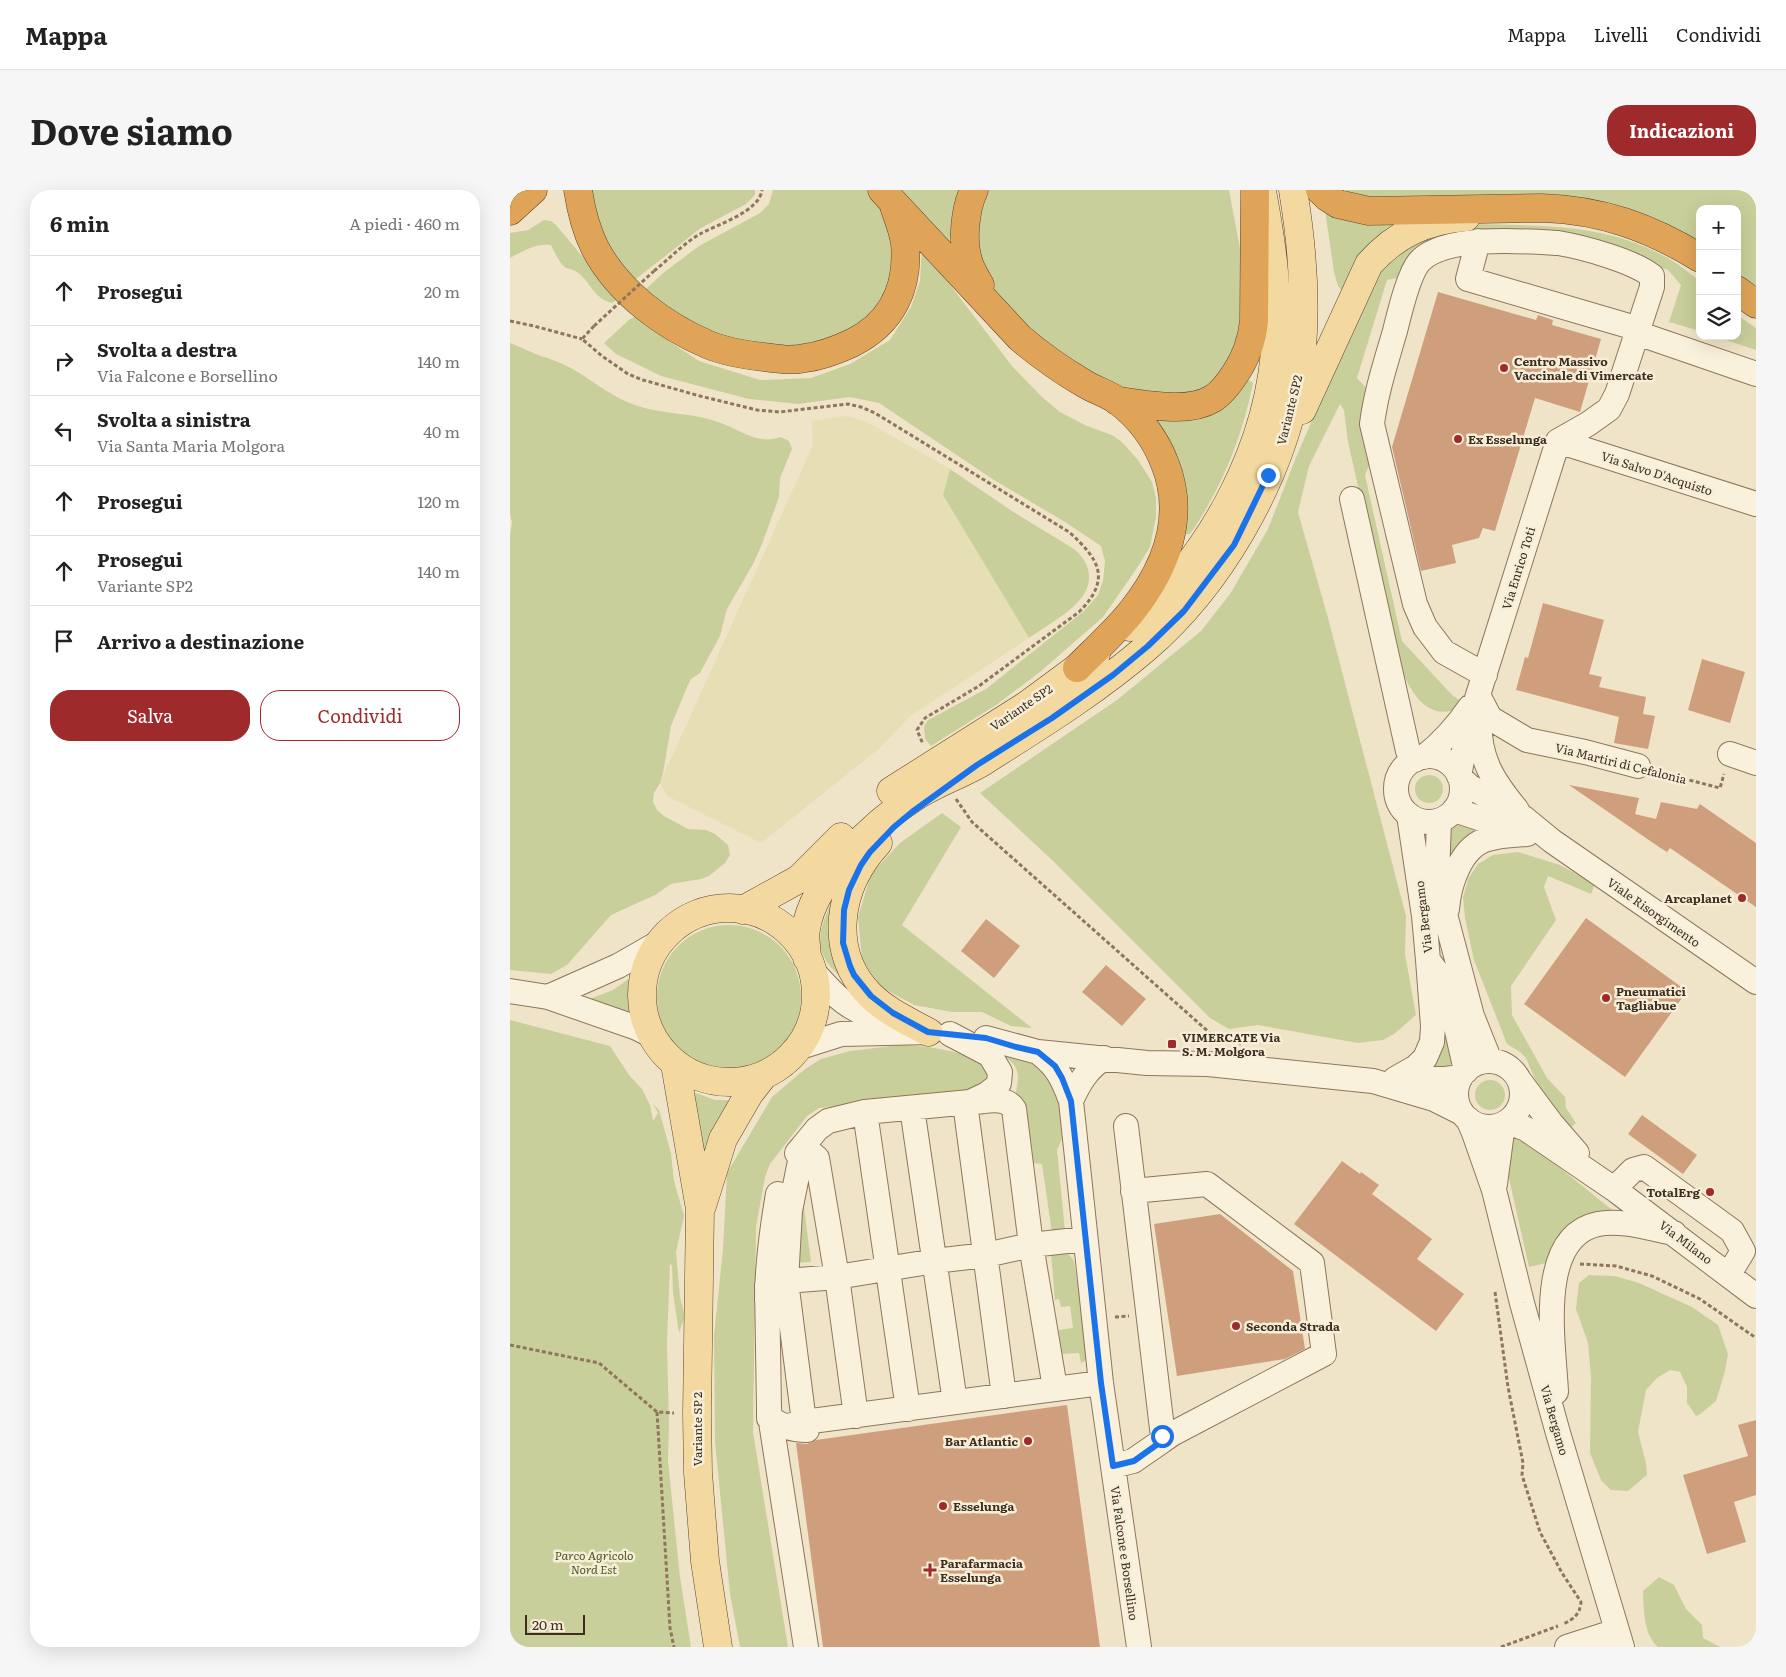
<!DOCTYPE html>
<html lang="it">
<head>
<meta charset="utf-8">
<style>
  body { margin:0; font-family:Literata,serif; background:#f6f6f6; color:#222 }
  .controls { position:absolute; right:15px; top:15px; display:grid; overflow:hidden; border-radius:10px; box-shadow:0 5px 20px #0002 }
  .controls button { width:45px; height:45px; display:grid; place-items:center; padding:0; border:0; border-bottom:1px solid #e0e0e0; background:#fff; color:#222; font:25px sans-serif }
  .scale { position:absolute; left:15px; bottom:12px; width:60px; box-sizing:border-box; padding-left:5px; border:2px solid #3d2e20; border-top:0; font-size:14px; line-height:18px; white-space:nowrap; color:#3d2e20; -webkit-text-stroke:4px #f7eed8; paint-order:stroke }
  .stop { position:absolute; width:15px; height:15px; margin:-11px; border:4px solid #1a73e8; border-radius:50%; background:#fff }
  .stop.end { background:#1a73e8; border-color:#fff; box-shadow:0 1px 5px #0008 }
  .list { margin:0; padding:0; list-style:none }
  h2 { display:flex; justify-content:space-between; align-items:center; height:65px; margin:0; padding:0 20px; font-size:21px }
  h2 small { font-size:16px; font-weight:400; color:#767676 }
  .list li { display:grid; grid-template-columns:32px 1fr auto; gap:15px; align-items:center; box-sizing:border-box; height:70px; padding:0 20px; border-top:1px solid #e0e0e0 }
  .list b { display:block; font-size:19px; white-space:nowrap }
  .list p { margin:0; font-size:16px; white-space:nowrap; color:#767676 }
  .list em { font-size:16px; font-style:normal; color:#767676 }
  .actions { display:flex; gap:10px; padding:15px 20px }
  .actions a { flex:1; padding:11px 0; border:1px solid #9e2a2b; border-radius:20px; text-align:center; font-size:18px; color:#9e2a2b }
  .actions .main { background:#9e2a2b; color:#fff }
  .icon { flex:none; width:28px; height:28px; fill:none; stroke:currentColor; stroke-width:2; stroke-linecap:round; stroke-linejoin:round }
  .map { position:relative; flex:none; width:1246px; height:1457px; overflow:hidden; border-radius:20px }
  header { display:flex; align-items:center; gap:30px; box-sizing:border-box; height:70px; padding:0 25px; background:#fff; border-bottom:1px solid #e0e0e0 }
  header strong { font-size:24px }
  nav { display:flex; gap:28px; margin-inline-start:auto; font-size:18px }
  .intro { display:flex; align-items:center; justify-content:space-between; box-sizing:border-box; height:120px; padding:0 30px }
  h1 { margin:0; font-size:35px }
  .button { padding:12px 22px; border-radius:20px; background:#9e2a2b; color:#fff; font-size:18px; font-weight:700 }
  main { display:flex; gap:30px; padding:0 30px }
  aside { flex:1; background:#fff; border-radius:20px; box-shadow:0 5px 20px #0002 }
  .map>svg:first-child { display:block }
  .farmland { fill:#e6deb5 }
  .green { fill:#c9cf9b }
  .building { fill:#cf9f7d }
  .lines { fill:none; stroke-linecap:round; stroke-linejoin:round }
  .minor-casing { stroke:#8d765c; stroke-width:26 }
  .major-casing { stroke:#5b4430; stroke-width:29 }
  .highway-casing { stroke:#5b4430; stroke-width:29 }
  .path { stroke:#8d765c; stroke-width:3; stroke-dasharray:4 2.5; stroke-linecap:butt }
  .minor { stroke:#faf1dc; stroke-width:24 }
  .major { stroke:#f3d9a0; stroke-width:28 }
  .highway { stroke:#e0a458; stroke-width:28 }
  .path-bridge { stroke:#8d765c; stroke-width:3; stroke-dasharray:4 2.5; stroke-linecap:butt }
  .route { stroke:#1a73e8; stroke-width:6 }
  .poi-dot { fill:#9e2a2b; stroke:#f7eed8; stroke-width:2 }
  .labels { text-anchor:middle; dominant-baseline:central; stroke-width:5; stroke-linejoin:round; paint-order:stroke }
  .poi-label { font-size:12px; font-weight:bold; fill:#3d2e20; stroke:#f7eed8; text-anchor:start }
  .street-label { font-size:12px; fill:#3d2e20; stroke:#f7eed8 }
  .park-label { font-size:12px; font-style:italic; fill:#4d5a26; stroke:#f7eed8 }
</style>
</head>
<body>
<header>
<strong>Mappa</strong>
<nav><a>Mappa</a><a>Livelli</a><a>Condividi</a></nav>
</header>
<div class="intro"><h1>Dove siamo</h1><a class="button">Indicazioni</a></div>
<main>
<aside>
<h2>6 min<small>A piedi · 460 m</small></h2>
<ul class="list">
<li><svg class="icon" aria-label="ahead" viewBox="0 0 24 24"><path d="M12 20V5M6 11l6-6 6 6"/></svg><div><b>Prosegui</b></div><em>20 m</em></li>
<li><svg class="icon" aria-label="right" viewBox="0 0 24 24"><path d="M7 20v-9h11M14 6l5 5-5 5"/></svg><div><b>Svolta a destra</b><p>Via Falcone e Borsellino</p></div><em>140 m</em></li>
<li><svg class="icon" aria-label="left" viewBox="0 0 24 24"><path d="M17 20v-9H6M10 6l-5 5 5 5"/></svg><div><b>Svolta a sinistra</b><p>Via Santa Maria Molgora</p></div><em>40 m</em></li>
<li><svg class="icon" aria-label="ahead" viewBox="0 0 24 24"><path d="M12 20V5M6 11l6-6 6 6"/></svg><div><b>Prosegui</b></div><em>120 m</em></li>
<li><svg class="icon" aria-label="ahead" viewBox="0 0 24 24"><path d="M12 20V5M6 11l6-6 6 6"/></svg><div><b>Prosegui</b><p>Variante SP2</p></div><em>140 m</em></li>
<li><svg class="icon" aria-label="arrive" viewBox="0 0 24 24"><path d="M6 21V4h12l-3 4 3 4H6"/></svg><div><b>Arrivo a destinazione</b></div></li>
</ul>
<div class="actions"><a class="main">Salva</a><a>Condividi</a></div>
</aside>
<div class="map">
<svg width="1246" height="1457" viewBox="0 0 1246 1457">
  <rect width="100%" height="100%" fill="#f0e4c8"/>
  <path class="farmland" d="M336,226l19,5 85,48 -7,26 86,143 -120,79 -29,31 -119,95 -94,-47 -7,-13 153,-338 -1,-24z"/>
  <path class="green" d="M79,0h166v5l-9,9 -45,24 -69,54 -27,-39z
    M263,0h98l11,13 13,53 -11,46 -27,27 -53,19 -71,-7 -42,-17 -47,-33 19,-18 36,-27 61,-33 9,-9z
    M387,0h69l-8,61z
    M473,0h246l14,74 4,47 -22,62 -25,18 -34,6 -60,-12 -94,-65 -25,-41 -12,-28z
    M830,0h416v99l-19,-15v-65h-37v37l-26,-16 -51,-23 -33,-6 -233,-4z
    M815,20l74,11 -56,71 -5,-6 -4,-14z
    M34,30l7,1 5,4 62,74 -6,4c-19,-5 -21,-21 -35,-31 -3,-2 -7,-3 -11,-4 -7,-5 -11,-15 -15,-23 -15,-2 -28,6 -41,13v-25l18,-3z
    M965,34c66,2 127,-1 187,31 13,6 26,17 38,26v50l-31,-9 12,-37 -13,-15 -97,-34 -110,-1 -59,42 -15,3 -30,98 12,13 3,68 -7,16 37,166 51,55 10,6c-4,3 -9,8 -13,9 -29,6 -42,-27 -52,-48l-50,-221 -4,-32 -4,-6 -31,62 -11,46 30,106 78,298 -1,38 11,61 -22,19 -11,6 -25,3 -100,-18 -29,4 -19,-11 -158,-158 -72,-67 137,-93 84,-69 29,-37 38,-65 27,-69 81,-189 47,-37z
    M412,58l90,118 31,32 17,14 27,14 25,9 10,7 16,18 14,22 4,16v19l-6,30 -13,21 -34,49 -63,55 -44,33 -65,41 -6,-7 -1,-13 4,-6 58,-31 98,-78 14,-16 5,-14 2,-20 -4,-15 -36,-24 -71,-42 -115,-77 -29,-6 -52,7 -49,-5 -88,-23 -45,-22 -12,-11 26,-24 9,-4 9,6 15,16 36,24 61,19 51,-2 39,-14 40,-24 21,-33 9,-26z
    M1227,125l19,13v22l-42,-14h23z
    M0,153c10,4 19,8 28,12 14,4 26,9 38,16 20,12 38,27 59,34 28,10 58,7 86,18 21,8 37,22 60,14l8,4 3,8 -12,29 -1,19 -17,47 -9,20 -26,45 -7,27 -20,37 -9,6 -4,8 -16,39 -8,47 -3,10 -6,10 -1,9 4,8 7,6 24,13 18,1 9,4 13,11 2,10 -5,8 -16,13 -8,3 -30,5 -16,11 -44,20 -44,50 -16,9 -41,-4v-435l2,-13 -2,-8z
    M739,190l4,3c-10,52 -32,107 -63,151h-4l-37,-122z
    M440,279l62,42 62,38c18,15 21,36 3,54 -11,12 -34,25 -48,35l-86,-143z
    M905 599a14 14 0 1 1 28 0a14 14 0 1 1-28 0Z
    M432,623l19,14 -59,98 130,103 -21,-2 -29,-14h-30l-38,-7 -33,-18 -19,-27 -4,-43 13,-43 29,-31z
    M951,634l28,8 -37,41 -4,-21 2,-22z
    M1008,662l42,13 35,19 -4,10 -43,-18 -4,11 12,33 -45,66 1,29 35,63 18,19 1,11 10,15 -5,4 -33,-41 -12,-28 -6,-6 -13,-8 -33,-84 -9,-42 -2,-20 5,-19 10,-15 15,-9z
    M324,712l-5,34 6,22 10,22c-32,-24 -29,-44 -14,-77z
    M147 807a72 72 0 1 1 144 0a72 72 0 1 1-144 0Z
    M120,788l-1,38 -42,-16 26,-10z
    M930,812l12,59 -1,3 -3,2h-23z
    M0,830l100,26 19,29 13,14 8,16 3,16 5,-8 -5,-9 6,6 12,43 3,28 10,35 -8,36 4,45 5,19 -6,17 -6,-40 -1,-27 -2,-3 -3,81 2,80 -1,37 12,116 11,70h-181z
    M390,855c21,0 67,6 83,19 5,4 5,9 6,14l-23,16 -147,14 -12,8 -37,48 -5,13 -9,50 -3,205 35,215h-48l-10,-53 -15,-152 -1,-106 9,-87 4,-76 45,-76 33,-28 16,-10 29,-8z
    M488,863l42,10 18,32 4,44 -5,11 8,81 -12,9 -11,-76 -10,-1c-5,-21 -13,-43 -16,-65 -1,-9 4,-18 1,-27 -3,-9 -10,-13 -19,-18z
    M965 905a15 15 0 1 1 30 0a15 15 0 1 1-30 0Z
    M186,903l19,7h18l-30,56 -12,-60z
    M1003,946l11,3 92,74 -66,49 -21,5 -21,-93z
    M293,1010l8,62 -16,1z
    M557,1062l7,9 14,90 -1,9 -6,3 -2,-10 -18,1 -2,-24 14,-2 -3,-22 -9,1 -2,-8 -4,1 -4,-47z
    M1079,1085l26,1 24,7 53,24 26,18 10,29 -3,17 -9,30 -17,14 -3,1 -9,-13v-16l-7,-15 -10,-2 -13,8 -11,12 -8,42 8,31 1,12 -19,16 -17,-1 -10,-10 -11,-27 1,-76 -3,-34 -12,-34 3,-26z
    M1149,1387l15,8 12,24 16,16 1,13 17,9h-62c-15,-13 -14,-38 -15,-56z"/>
  <path class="building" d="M928,102l98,28 2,-5 15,5 -1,5 49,14 -21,73 -45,-14 -40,133 -12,-3 -4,10 -27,7 4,18 -35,8 -29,-124z
    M1033,413l61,17 -15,54 13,3 -3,10 47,10 -3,17 12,2 -7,33 -34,-6 5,-26 -103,-27 9,-33 3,1z
    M1192,469l43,13 -15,51 -42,-13z
    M1059,595l70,13 -4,16 21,5 5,-17 36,7 3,-5 56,39v64l-86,-59 -3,4 -8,-5z
    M1076,728l101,73 -62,86 -101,-73z
    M476,729l34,27 -26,32 -33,-27z
    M596,775l40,34 -24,27 -40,-34z
    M1132,925l55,40 -14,19 -55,-40z
    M832,971l18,13 1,-2 18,13 -7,9 60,45 -15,20 47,35 -28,37 -142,-107z
    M710,1024l73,57 12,78 -20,10 -108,17 -23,-152z
    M557,1215l33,242h-277l-27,-204 11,1 9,-4z
    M1246,1230v75l-22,7 12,40 -39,12 -24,-79 65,-19 -10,-31z"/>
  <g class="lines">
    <defs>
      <path id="minor" d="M968,51l-10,38 171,50
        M1127,143l119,41
        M1048,251l-80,254 -10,35 -9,46 10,10 55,32 28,23 204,141
        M1048,251l198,63
        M842,309l56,252 7,9
        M975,485l-41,-23 -19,-25 -10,-23 -43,-180c4,-32 14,-62 23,-93 4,-16 14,-60 26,-71 26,-25 103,-19 137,-17 25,4 75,18 94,33v11l-35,107 -8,15 -21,15 -30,17
        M968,505l12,23 37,22 58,12 53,14
        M969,529c0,40 13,61 38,91
        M1220,564l26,9
        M886 599a33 33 0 1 1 66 0a33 33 0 1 1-66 0Z
        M914,567c19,-15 33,-31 46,-50
        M944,620l68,22
        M899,625l15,101 4,44 19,26 19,85
        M929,631l-2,55 9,42 26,98 18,45
        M937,719c2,-25 14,-63 41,-70 13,-4 27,-4 39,-5
        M301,779c16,18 32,37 55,45 12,5 26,8 39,11
        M0,801l38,6 89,31 14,7
        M38,807l70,-31 42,-24
        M476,848l52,14 109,11 61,1 165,17 61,18 28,14
        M287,858l44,-14 90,-2
        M528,862c19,14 25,27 33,49l30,282 38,264
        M946 904a33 33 0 1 1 66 0a33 33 0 1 1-66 0Z
        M885,889l21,-12 9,-9 7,-16 1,-16 -5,-66
        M886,889h49l16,-2
        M1009,890l32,43 26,30
        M561,911c8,-18 16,-32 33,-43
        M464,912c14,-1 32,-6 40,7l17,136 24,143
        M455,913l39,293
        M402,918l43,294
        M355,922l43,297
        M958,929l6,14 20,57 28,113 36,130 64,214
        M998,932l18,7 88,60 142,107
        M287,963l6,-7 14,12 20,119 19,139
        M985,994l8,-60
        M1104,999l19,-19 11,-3 88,64 11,20 -14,23
        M623,1001l74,-7 105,79 12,91 -152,80 -10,7
        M257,1110c0,-36 5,-71 11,-106
        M1046,1202c-2,-47 -21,-155 42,-168 22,-5 54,5 76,9
        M259,1218v10c14,8 21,12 38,12
        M294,1232l-18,-141 51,-4 98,-16 51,-6 45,-10 54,-6
        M278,1236l16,-4 297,-39
        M603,1276l20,-5 29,-20 1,-4 -37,-311
        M296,1457l-37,-238 -2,-124 19,-4 4,-70 13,-65 14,-17 11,-8 37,-9 105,-10 17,-8 9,-7 3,-4 1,-11 -10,-17 -40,-21
        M1057,1457l50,-16"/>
      <path id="major" d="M792,220l67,-146c27,-30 57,-44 97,-47
        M620,437c82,-72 142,-182 146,-292 2,-48 -5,-96 -14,-144
        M381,601l136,-86 69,-51
        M368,653c-40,43 -51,108 -8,152 16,16 38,26 58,37
        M132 805a87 87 0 1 1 174 0a87 87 0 1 1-174 0Z
        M233,720l56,-31 42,-42
        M297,768c0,-9 -3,-20 -1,-29 7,-49 68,-106 107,-131 22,-15 48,-23 71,-37 55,-35 112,-70 162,-113 73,-63 130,-162 150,-256 13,-66 8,-136 -3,-202
        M165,874l25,145 -3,205 1,59 7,88 13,86
        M192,1016l21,-67 26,-45 14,-18"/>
      <path id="highway" d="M68,0c3,20 8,40 17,58 23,44 69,78 114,97 17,7 37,10 55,12 14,2 27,4 41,1 17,-2 32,-8 47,-15 40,-20 57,-55 53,-100 -2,-14 -8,-27 -12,-40
        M372,0l138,148c20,17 41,32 65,46 10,6 23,10 33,17 21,16 38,39 47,63 21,53 1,104 -33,147 -16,20 -37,39 -55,57
        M464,0c-9,19 -12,50 -6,70 2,9 8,18 12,25
        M810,0l7,7 11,7 31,7 173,-3c60,2 107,19 158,50
        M0,21l23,-21
        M1227,100l19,14
        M607,211c28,3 70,13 95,-2 9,-5 17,-16 23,-25 11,-16 17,-34 19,-53l1,-131"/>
    </defs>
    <use href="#minor" class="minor-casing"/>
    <use href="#major" class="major-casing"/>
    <use href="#highway" class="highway-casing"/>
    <path class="path" d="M144,81c15,-12 30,-28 46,-37 18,-10 59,-22 62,-44
      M0,131l24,5 48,13
      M84,136l-12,13 20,17 26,18 15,6 57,16 57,14 23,2 68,-8 13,3 14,6 194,119c30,27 43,47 10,80l-100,74 -54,32 -8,12 6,14
      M1148,582l62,16 4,-14
      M446,609l16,23 239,212 30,10
      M1070,1074l36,2 36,10 48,23 56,39
      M985,1102l13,95 15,76 -1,12 18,57 22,41 19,29c-1,12 -7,17 -18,22
      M605,1127l14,-1
      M0,1155l89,18 58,49 17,1
      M147,1222l13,216 4,19
      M991,1457l57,-21"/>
    <use href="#minor" class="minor"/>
    <use href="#major" class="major"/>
    <use href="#highway" class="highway"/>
    <path class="path-bridge" d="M84,136l60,-55"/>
  </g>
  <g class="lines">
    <path class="route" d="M652,1246v5l-28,20 -21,5 -12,-83 -30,-282 -9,-23 -7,-12 -17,-14 -22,-5 -30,-9 -58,-6 -35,-19 -22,-17 -17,-21 -4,-9 -7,-23 1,-33 5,-20 12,-25 9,-13 24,-25 18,-15 65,-47 75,-47 61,-43 35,-29 36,-35 50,-66 34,-70"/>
  </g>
  <g class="poi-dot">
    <circle cx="994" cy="178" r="5"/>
    <circle cx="948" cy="249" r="5"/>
    <circle cx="1232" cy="708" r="5"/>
    <circle cx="1096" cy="808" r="5"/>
    <rect x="657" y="849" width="10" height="10" rx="2.5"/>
    <circle cx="1200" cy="1002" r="5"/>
    <circle cx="726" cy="1136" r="5"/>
    <circle cx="518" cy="1251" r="5"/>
    <circle cx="433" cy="1316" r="5"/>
    <path d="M417.5 1372.5h5v5h5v5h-5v5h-5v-5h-5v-5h5z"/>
  </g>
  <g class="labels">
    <g class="poi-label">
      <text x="1004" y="171">Centro Massivo<tspan x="1004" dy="14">Vaccinale di Vimercate</tspan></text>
      <text x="958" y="249">Ex Esselunga</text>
      <text x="1222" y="708" text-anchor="end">Arcaplanet</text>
      <text x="1106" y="801">Pneumatici<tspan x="1106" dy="14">Tagliabue</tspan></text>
      <text x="672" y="847">VIMERCATE Via<tspan x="672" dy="14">S. M. Molgora</tspan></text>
      <text x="1190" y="1002" text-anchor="end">TotalErg</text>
      <text x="736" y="1136">Seconda Strada</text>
      <text x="508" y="1251" text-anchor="end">Bar Atlantic</text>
      <text x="443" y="1316">Esselunga</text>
      <text x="430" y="1373">Parafarmacia<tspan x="430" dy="14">Esselunga</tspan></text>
    </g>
    <g class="street-label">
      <text transform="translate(779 220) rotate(-76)">Variante SP2</text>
      <text transform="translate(1147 283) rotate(18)">Via Salvo D'Acquisto</text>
      <text transform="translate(1008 378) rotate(-73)">Via Enrico Toti</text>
      <text transform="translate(511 517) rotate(-34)">Variante SP2</text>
      <text transform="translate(1111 573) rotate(14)">Via Martiri di Cefalonia</text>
      <text transform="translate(1144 722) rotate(35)">Viale Risorgimento</text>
      <text transform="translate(913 727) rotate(-97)">Via Bergamo</text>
      <text transform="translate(1176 1052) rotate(37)">Via Milano</text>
      <text transform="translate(1045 1230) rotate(74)">Via Bergamo</text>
      <text transform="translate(187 1239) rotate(-90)">Variante SP 2</text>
      <text transform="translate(615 1363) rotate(82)">Via Falcone e Borsellino</text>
    </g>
    <g class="park-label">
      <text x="84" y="1365">Parco Agricolo<tspan x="84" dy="14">Nord Est</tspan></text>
    </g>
  </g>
</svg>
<div class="controls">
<button>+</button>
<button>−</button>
<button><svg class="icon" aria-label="layers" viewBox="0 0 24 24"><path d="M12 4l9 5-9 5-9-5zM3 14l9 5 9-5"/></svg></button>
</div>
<div class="scale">20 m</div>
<div class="stop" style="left:652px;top:1246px"></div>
<div class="stop end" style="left:758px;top:285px"></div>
</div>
</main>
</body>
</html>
